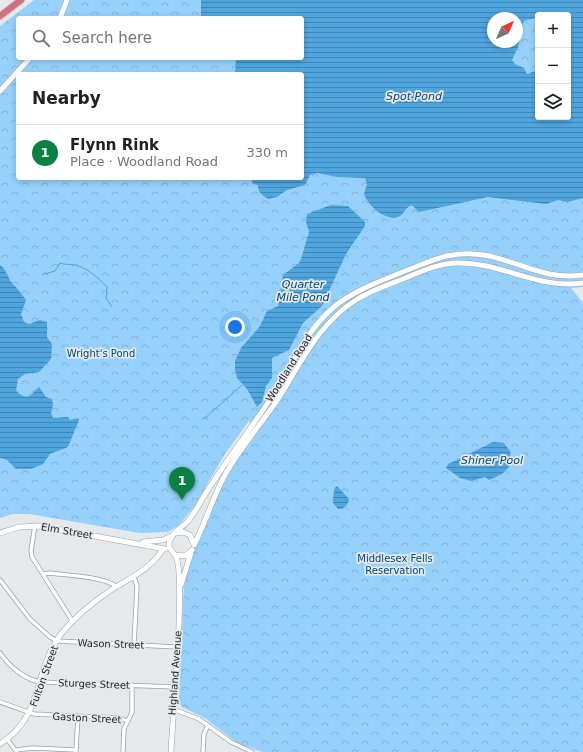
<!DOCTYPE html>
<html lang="en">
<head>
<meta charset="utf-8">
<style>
  body { margin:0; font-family:"DejaVu Sans",sans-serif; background:#f2f2f2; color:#202124 }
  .controls { position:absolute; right:12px; top:12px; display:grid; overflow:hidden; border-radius:4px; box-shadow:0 2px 6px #0003 }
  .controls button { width:36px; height:36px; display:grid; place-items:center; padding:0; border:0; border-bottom:1px solid #e0e0e0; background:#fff; color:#202124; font:20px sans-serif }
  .compass { position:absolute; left:487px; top:12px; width:36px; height:36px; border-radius:50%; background:#fff; box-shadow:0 2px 6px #0003; rotate:45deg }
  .you { position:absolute; left:235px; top:327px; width:14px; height:14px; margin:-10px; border:3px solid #fff; border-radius:50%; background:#1a73e8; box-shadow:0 0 0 6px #1a73e833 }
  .badge { display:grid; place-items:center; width:26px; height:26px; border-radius:50%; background:#0b8043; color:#fff; font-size:13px; font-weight:700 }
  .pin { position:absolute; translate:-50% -33px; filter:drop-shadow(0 1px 2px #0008) }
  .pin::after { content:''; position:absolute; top:21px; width:14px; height:12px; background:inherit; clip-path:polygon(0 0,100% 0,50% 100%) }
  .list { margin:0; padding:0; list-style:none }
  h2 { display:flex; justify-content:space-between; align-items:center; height:52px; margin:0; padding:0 16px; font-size:17px }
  h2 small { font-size:13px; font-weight:400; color:#757577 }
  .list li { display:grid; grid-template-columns:26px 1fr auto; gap:12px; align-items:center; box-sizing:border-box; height:56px; padding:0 16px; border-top:1px solid #e0e0e0 }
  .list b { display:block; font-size:15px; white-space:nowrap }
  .list p { margin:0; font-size:13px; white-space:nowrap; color:#757577 }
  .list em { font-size:13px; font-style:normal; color:#757577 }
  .icon { flex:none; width:22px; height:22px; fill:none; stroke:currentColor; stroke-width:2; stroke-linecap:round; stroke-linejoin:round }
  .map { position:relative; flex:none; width:583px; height:752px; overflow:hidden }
  .search { position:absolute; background:#fff; box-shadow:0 2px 6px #0003; left:16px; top:16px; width:288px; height:44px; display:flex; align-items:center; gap:10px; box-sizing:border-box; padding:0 14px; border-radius:4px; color:#757577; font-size:15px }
  .panel { position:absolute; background:#fff; box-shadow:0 2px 6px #0003; left:16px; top:72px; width:288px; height:108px; border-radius:4px }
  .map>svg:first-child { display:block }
  .park { fill:url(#park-crowns); fill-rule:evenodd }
  .water { fill:url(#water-rules); fill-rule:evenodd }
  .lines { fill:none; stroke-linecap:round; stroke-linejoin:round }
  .stream { stroke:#4fa6df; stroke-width:1 }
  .street-casing { stroke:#9da1a4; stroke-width:5 }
  .secondary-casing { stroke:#9da1a4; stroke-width:6 }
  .highway-casing { stroke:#c6c7c7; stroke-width:8 }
  .street { stroke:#fff; stroke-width:3.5 }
  .secondary { stroke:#fff; stroke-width:5 }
  .highway { stroke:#d1707c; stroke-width:6 }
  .labels { text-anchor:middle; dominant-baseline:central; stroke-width:3.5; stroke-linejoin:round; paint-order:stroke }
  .park-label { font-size:10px; fill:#014a6f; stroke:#e5e9ec }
  .street-label { font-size:10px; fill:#242627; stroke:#e5e9ec }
  .water-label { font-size:11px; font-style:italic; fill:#034b71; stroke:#e5e9ec }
</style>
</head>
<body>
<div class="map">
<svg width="583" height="752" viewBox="0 0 583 752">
  <defs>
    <pattern id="park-crowns" width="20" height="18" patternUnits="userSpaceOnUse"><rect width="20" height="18" fill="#96d1fb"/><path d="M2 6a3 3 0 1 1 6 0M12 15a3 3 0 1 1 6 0" fill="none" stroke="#81b3d7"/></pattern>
    <pattern id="water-rules" width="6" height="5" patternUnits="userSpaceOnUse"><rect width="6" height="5" fill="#4fa6df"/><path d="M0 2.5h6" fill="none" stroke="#4187b5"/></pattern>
  </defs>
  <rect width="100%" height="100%" fill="#e5e9ec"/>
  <path class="park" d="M34,0h549v287l-12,1 12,15v449h-321l-25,-9 -32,-25 -23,-11 -3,-5 5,-123 5,-17 32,-73 15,-28 22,-29 -9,-11 -24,33 -31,53 -15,18 -11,7 -28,1 -111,-19h-16l-13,4v-492zM538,15h30v102h-30zM18,18h284v40h-284zM493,18h24v24h-24zM18,74h284v104h-284z"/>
  <path class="water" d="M201,0h382v198l-15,4 -10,-2 -12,4 -58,-7 -69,15 -7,-7c-6,2 -7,7 -12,11 -13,7 -32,-10 -36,-22l3,-10 -2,-6 -28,-1 -20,-4 -7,2 -5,10 -18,5 -10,7 -9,2c-6,-4 -10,-6 -10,-14l-5,-1 -2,-5 51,-1v-104h-67l1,-16h66v-40h-101zM538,15h30v102h-30v-47l-11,4 -3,-6 -9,-4 -3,-4 6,-13 5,-24 2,-3 8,-1zM493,18h24v24h-24z
    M331,205l17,1 17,16v4l-19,28 -24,52 -19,17 -14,27 -17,8v20l-6,8 -4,16 -5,5 -10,-18 -10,-11 -2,-8v-9l6,-13 19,-22 7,-15 11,-5 5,-31 16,-12 2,-4 8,-27 -3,-10 1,-8z
    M0,265c7,5 7,12 12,18 6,6 9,10 14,17l-5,14 3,8 5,2 11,-4 7,2v15l5,7 -1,15 -12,13 -14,2 -7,5 -2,12c13,11 14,4 23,-4l7,10 6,2 1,6 -2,8 2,5 15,-1 2,3 8,-2 1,2 -11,27 -18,7 -7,10 -12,5h-15l-9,-9 -7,-2z
    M493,442l11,1 6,8 2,13 -10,10 -13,6 -4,-3 -14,4 -11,-3 -14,-10 2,-4z
    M337,486l12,13c0,5 -5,10 -11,10l-5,-6 1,-14z"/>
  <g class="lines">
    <path class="stream" d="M44,274l11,-3 5,-8c5,2 10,1 16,2 13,4 22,13 31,22l-1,11 6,9
      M204,419l38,-34"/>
    <defs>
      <path id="street" d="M35,525l-4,26 1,6 41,65
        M43,574l7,-1c13,2 59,4 66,14
        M134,577l3,9 -3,59
        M0,580l30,39 20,18 7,4 120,6
        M0,653c9,13 24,26 40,29l135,5
        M0,702l34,12 86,4 7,3
        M173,709l26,10 32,23 21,10
        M7,739l9,12
        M15,750l18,-2 43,2
        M76,751l2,-35
        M123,752l1,-23 8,-17v-27
        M203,752l1,-18 4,-9"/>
      <path id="secondary" d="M60,18l7,-18
        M0,91l30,-33
        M0,533l19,-6 21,-1 125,23
        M177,533l6,-1 7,3 4,10
        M143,542l20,-2 8,-4
        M194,545c12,-23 19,-49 32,-72 15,-26 35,-49 52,-74 23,-36 41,-76 78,-99 15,-10 31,-15 47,-21 17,-7 34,-15 52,-16 44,-2 84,27 128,20
        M192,550l-7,6 -10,-1 -6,-8c0,-4 0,-6 2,-9 3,-7 12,-11 17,-17 7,-8 12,-19 18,-28 21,-34 45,-64 67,-98 19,-30 33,-65 62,-89 20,-16 46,-25 70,-35 14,-5 28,-12 42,-15 54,-12 85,27 136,19
        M181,585l10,-32
        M0,744c45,-29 33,-73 61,-110 13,-16 32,-32 50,-44 19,-12 40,-21 52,-41
        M171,752c1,-29 16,-182 4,-197"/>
      <path id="highway" d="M0,16l21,-16"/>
    </defs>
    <use href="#street" class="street-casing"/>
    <use href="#secondary" class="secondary-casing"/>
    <use href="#highway" class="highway-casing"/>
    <use href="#street" class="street"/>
    <use href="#secondary" class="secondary"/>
    <use href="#highway" class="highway"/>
  </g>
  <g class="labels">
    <g class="park-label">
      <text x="101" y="353">Wright's Pond</text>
      <text x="395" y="558">Middlesex Fells<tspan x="395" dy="12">Reservation</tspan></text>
    </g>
    <g class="street-label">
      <text transform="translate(289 368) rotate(-58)">Woodland Road</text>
      <text transform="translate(67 531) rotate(10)">Elm Street</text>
      <text transform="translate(111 644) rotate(2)">Wason Street</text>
      <text transform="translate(175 673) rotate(-86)">Highland Avenue</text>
      <text transform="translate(44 676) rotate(-70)">Fulton Street</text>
      <text transform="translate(94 684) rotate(2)">Sturges Street</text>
      <text transform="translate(87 718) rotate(3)">Gaston Street</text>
    </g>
    <g class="water-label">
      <text x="414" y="96">Spot Pond</text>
      <text x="303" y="284">Quarter<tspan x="303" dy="13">Mile Pond</tspan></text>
      <text x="492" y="460">Shiner Pool</text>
    </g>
  </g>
</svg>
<div class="controls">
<button>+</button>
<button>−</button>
<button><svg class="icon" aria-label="layers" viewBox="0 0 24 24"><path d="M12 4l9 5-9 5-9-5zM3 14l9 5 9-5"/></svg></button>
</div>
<svg class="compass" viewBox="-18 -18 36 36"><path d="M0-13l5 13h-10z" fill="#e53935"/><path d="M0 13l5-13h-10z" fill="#757577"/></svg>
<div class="you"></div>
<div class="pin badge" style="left:182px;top:500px">1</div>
<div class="search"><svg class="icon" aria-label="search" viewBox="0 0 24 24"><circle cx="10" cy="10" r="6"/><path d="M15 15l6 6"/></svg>Search here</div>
<section class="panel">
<h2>Nearby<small></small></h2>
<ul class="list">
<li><span class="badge">1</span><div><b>Flynn Rink</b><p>Place · Woodland Road</p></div><em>330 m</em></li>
</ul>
</section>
</div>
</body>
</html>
